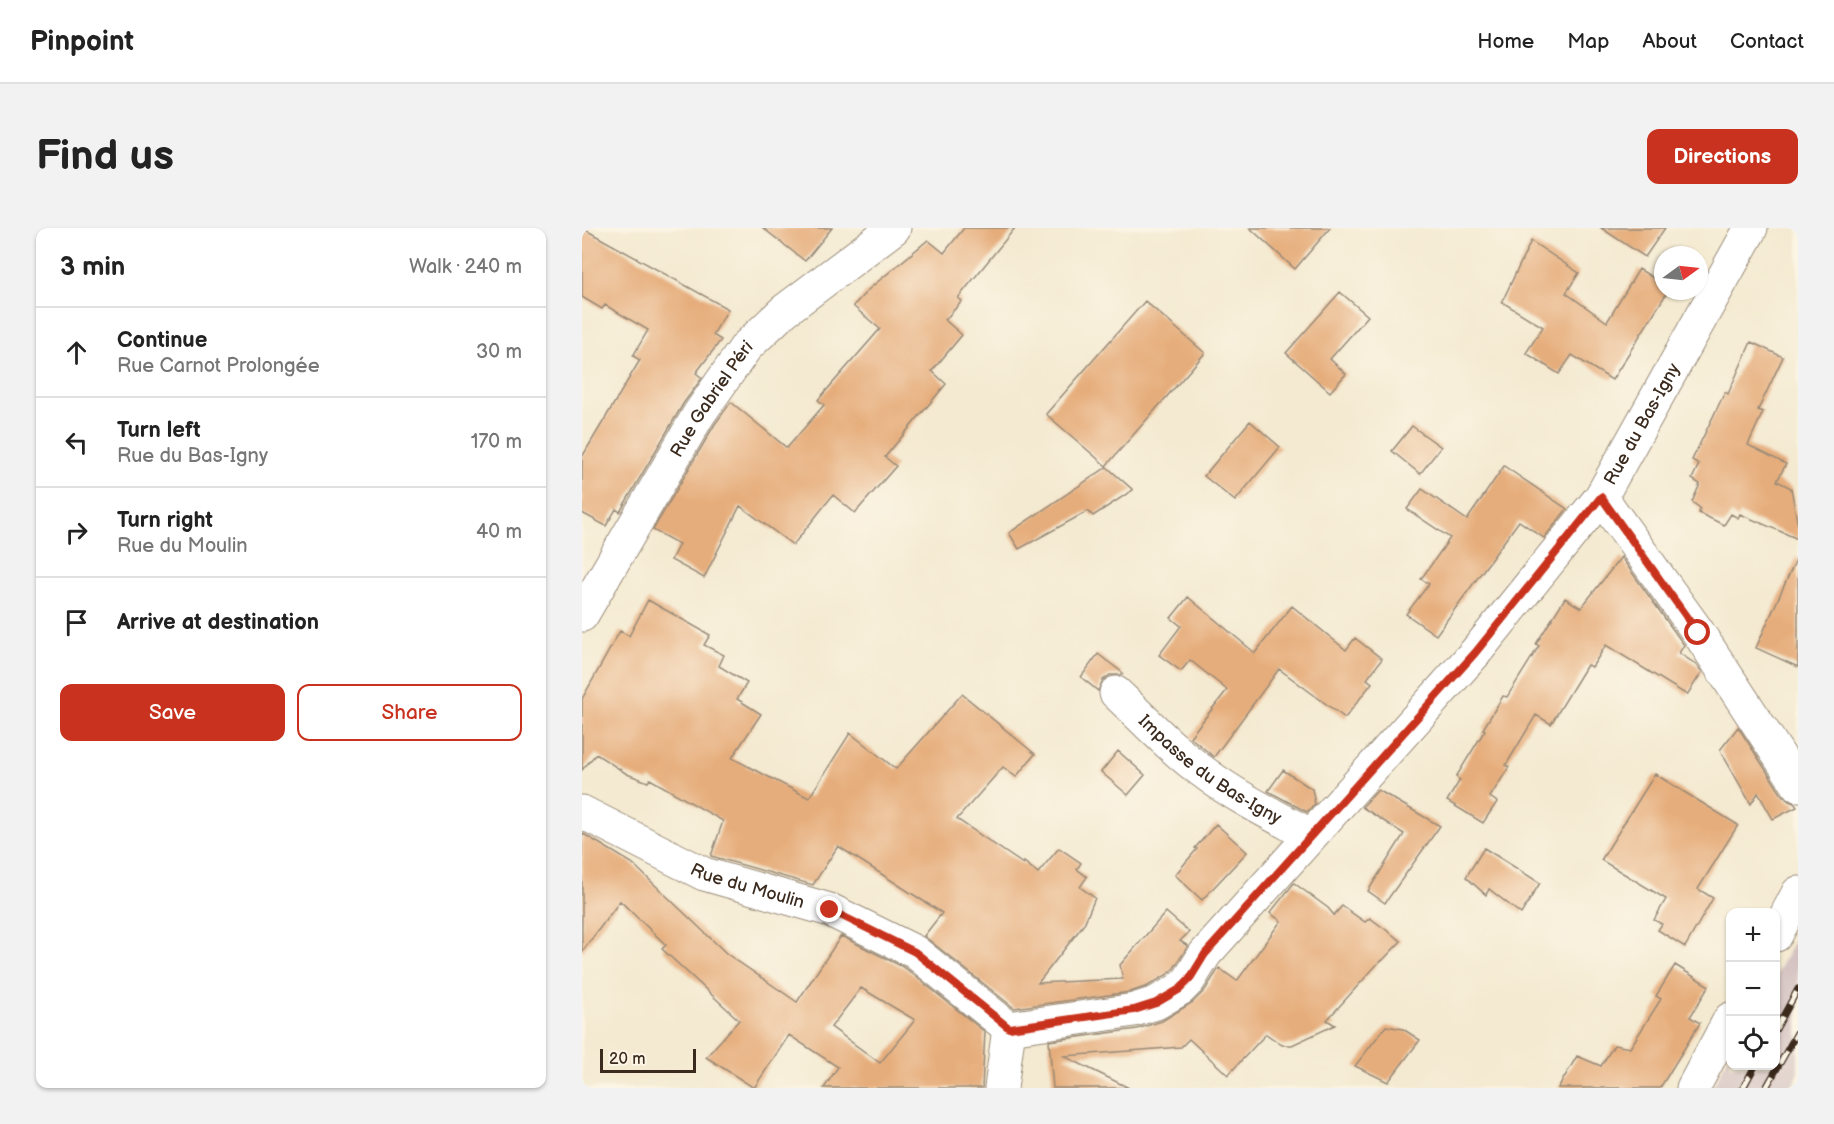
<!DOCTYPE html>
<html lang="en">
<head>
<meta charset="utf-8">
<style>
  body { margin:0; font-family:"Balsamiq Sans",sans-serif; background:#f2f2f2; color:#222 }
  .controls { position:absolute; right:18px; bottom:18px; display:grid; overflow:hidden; border-radius:12px; box-shadow:0 2px 4px #0004 }
  .controls button { width:54px; height:54px; display:grid; place-items:center; padding:0; border:0; border-bottom:2px solid #e0e0e0; background:#fff; color:#222; font:30px sans-serif }
  .compass { position:absolute; left:1072px; top:18px; width:54px; height:54px; border-radius:50%; background:#fff; box-shadow:0 2px 4px #0004; rotate:75deg }
  .scale { position:absolute; left:18px; bottom:15px; width:96px; box-sizing:border-box; padding-left:6px; border:3px solid #3b2a1e; border-top:0; font-size:16px; line-height:21px; white-space:nowrap; color:#3b2a1e; -webkit-text-stroke:4px #fcf5e5; paint-order:stroke }
  .stop { position:absolute; width:18px; height:18px; margin:-14px; border:4px solid #c8321e; border-radius:50%; background:#fff }
  .stop.end { background:#c8321e; border-color:#fff; box-shadow:0 2px 6px #0008 }
  .list { margin:0; padding:0; list-style:none }
  h2 { display:flex; justify-content:space-between; align-items:center; height:78px; margin:0; padding:0 24px; font-size:26px }
  h2 small { font-size:20px; font-weight:400; color:#767676 }
  .list li { display:grid; grid-template-columns:39px 1fr auto; gap:18px; align-items:center; box-sizing:border-box; height:90px; padding:0 24px; border-top:2px solid #e0e0e0 }
  .list b { display:block; font-size:22px; white-space:nowrap }
  .list p { margin:0; font-size:20px; white-space:nowrap; color:#767676 }
  .list em { font-size:20px; font-style:normal; color:#767676 }
  .actions { display:flex; gap:12px; padding:18px 24px }
  .actions a { flex:1; padding:14px 0; border:2px solid #c8321e; border-radius:12px; text-align:center; font-size:21px; color:#c8321e }
  .actions .main { background:#c8321e; color:#fff }
  .icon { flex:none; width:33px; height:33px; fill:none; stroke:currentColor; stroke-width:2; stroke-linecap:round; stroke-linejoin:round }
  .map { position:relative; flex:none; width:1216px; height:860px; overflow:hidden; border-radius:12px }
  header { display:flex; align-items:center; gap:36px; box-sizing:border-box; height:84px; padding:0 30px; background:#fff; border-bottom:2px solid #e0e0e0 }
  header strong { font-size:28px }
  nav { display:flex; gap:33px; margin-inline-start:auto; font-size:21px }
  .intro { display:flex; align-items:center; justify-content:space-between; box-sizing:border-box; height:144px; padding:0 36px }
  h1 { margin:0; font-size:42px }
  .button { padding:15px 27px; border-radius:12px; background:#c8321e; color:#fff; font-size:21px; font-weight:700 }
  main { display:flex; gap:36px; padding:0 36px }
  aside { flex:1; background:#fff; border-radius:12px; box-shadow:0 2px 4px #0004 }
  .map>svg:first-child { display:block }
  .industrial { fill:#d1bfbf }
  .building { fill:#e6ad7b; fill-rule:evenodd }
  .lines { fill:none; stroke-linecap:round; stroke-linejoin:round }
  .minor-casing { stroke:#988a78; stroke-width:35 }
  .minor { stroke:#fff; stroke-width:33 }
  .rail-casing { stroke:#3b2a1e; stroke-width:7 }
  .rail { stroke:#fcf5e5; stroke-width:4.5; stroke-dasharray:14; stroke-linecap:butt }
  .route { stroke:#c8321e; stroke-width:8 }
  .labels { text-anchor:middle; dominant-baseline:central; stroke-width:6; stroke-linejoin:round; paint-order:stroke }
  .street-label { font-size:18px; fill:#3b2a1e; stroke:#fcf5e5 }
</style>
</head>
<body>
<header>
<strong>Pinpoint</strong>
<nav><a>Home</a><a>Map</a><a>About</a><a>Contact</a></nav>
</header>
<div class="intro"><h1>Find us</h1><a class="button">Directions</a></div>
<main>
<aside>
<h2>3 min<small>Walk · 240 m</small></h2>
<ul class="list">
<li><svg class="icon" aria-label="ahead" viewBox="0 0 24 24"><path d="M12 20V5M6 11l6-6 6 6"/></svg><div><b>Continue</b><p>Rue Carnot Prolongée</p></div><em>30 m</em></li>
<li><svg class="icon" aria-label="left" viewBox="0 0 24 24"><path d="M17 20v-9H6M10 6l-5 5 5 5"/></svg><div><b>Turn left</b><p>Rue du Bas-Igny</p></div><em>170 m</em></li>
<li><svg class="icon" aria-label="right" viewBox="0 0 24 24"><path d="M7 20v-9h11M14 6l5 5-5 5"/></svg><div><b>Turn right</b><p>Rue du Moulin</p></div><em>40 m</em></li>
<li><svg class="icon" aria-label="arrive" viewBox="0 0 24 24"><path d="M6 21V4h12l-3 4 3 4H6"/></svg><div><b>Arrive at destination</b></div></li>
</ul>
<div class="actions"><a class="main">Save</a><a>Share</a></div>
</aside>
<div class="map">
<svg width="1216" height="860" viewBox="0 0 1216 860">
  <rect width="100%" height="100%" fill="#fcf5e5"/>
  <filter id="ink" filterUnits="userSpaceOnUse"><feTurbulence type="fractalNoise" baseFrequency=".0167" numOctaves="2"/><feDisplacementMap in="SourceGraphic" scale="12" xChannelSelector="R" yChannelSelector="G"/><feConvolveMatrix kernelMatrix="1 2 1 2 8 2 1 2 1" color-interpolation-filters="sRGB"/></filter>
  <filter id="wash" filterUnits="userSpaceOnUse"><feTurbulence type="fractalNoise" baseFrequency=".008" numOctaves="4" result="noise"/><feDisplacementMap in="SourceGraphic" scale="24" xChannelSelector="R" yChannelSelector="G"/><feGaussianBlur stdDeviation="1.35" result="paint"/><feColorMatrix in="noise" values="0 0 0 0 0 0 0 0 0 0 0 0 0 0 0 0 0 1.4 0 .05"/><feComposite in="paint" operator="in"/></filter>
  <g filter="url(#wash)">
    <rect width="100%" height="100%" fill="#f4ead1"/>
    <path class="industrial" d="M1216,705v142l-7,13h-79l18,-34v12h46v-92z"/>
    <g id="blocks">
      <path class="building" d="M0,0l146,81 -15,26 8,5 -25,33 6,5 -19,26 -63,108 -4,-3 -10,17 -24,-13v-56l58,-97 -7,-4 15,-26 -43,-25 -3,4 -20,-12z
        M181,0h69l-27,33z
        M382,0h51l-57,70 4,3 -17,19 17,15 -30,36 14,13 -61,73 11,9 -41,47 -22,-18 -40,50 -53,-39 -36,72 -33,-18 8,-16 -26,-14 62,-106 16,-22 56,46 37,-43 -6,-5 62,-71 -27,-23 16,-17 59,-49 16,13z
        M668,0h80l-35,41z
        M1019,0h64l-20,29z
        M949,13l48,32 -13,20 41,29 32,-53 24,15v7h5l-56,89 -40,-25 -13,19 -33,-21 17,-26 -41,-25z
        M758,64l28,24 -38,43 16,15 -16,18 -44,-39z
        M563,73l60,52 -99,113 -60,-52z
        M1169,114l32,15 -25,53 5,2 -15,33 38,19 -9,17 14,7 7,38v13l-58,-25 -2,4 -7,-4 -7,11 -25,-12 1,-5 -8,-6 8,-18 -8,-5 7,-15 -7,-4 33,-68 3,2z
        M668,193l30,26 -45,54 -31,-25z
        M830,198l29,21 -21,27 -28,-23z
        M922,238l63,43 -23,29 -25,-17 -83,114 -30,-21 23,-30 -8,-5 29,-41 -43,-29 15,-20 45,31z
        M525,239l26,23 -40,26 -5,-5 -69,38 -10,-16z
        M1216,327v112l-42,-19z
        M1039,329l63,88 -5,8 18,12 5,7 -15,23 -81,-50 -14,22 -5,-2 -36,59 -15,-9 -30,50 3,2 -19,30 7,5 -14,21 -36,-22 13,-21 -4,-3 29,-47 -2,-1 20,-33 4,1 32,-51 -3,-2 29,-46 16,10z
        M606,369l67,56 37,-47 54,44 9,-12 27,21 -15,20 5,4 -27,35 -66,-49 -65,88 -24,-20 37,-47 -37,-30 -9,11 -22,-16 22,-29 -10,-8z
        M66,372l62,35 -6,10 20,10 -5,11 28,17 -10,16 24,15 -29,44 77,40 41,-65 46,36 66,-75 73,60 -19,23 -13,-10 -46,52 66,45 1,-2 14,11 21,-25 22,15 -4,6 10,8 -7,10 15,11 -11,26 -46,59 85,-4 -3,-14 46,-53 23,20 -9,9 8,5 -14,22 -6,6 -20,12 -18,6 -116,16 -90,-72 18,-23 -104,-67 -25,39 -102,-29 12,-35 -73,-42 -2,3 -21,-8 -31,-20 -14,16v-71l38,-68 9,5z
        M516,426l25,19 -2,2h-11l-7,5 -5,11 -17,-14z
        M1156,499l44,68 7,6 5,2 3,4 -24,12 -15,-26 -7,11 -31,-54z
        M536,523l27,24 -17,20 -27,-23z
        M701,542l29,19 3,15 -8,8 -39,-21z
        M1073,546l83,51 -40,64 15,9 -28,49 -27,-17 4,-6 -8,-4 12,-21 -65,-39z
        M796,562l62,36 -55,77 -17,-12 36,-57 -42,-27z
        M634,596l31,28 -45,48 -27,-25 22,-26 -2,-1z
        M0,605l50,30 95,91 70,48 44,-66 64,32 80,64 -3,56h-158l14,-21 -49,-32 -35,53 -48,-31 33,-37 -77,-71 4,-4 -46,-44 -38,51zM279,760l54,32 -35,43 -49,-36z
        M902,620l56,35 -19,31 -32,-25 -3,6 -20,-18z
        M712,655l34,25 6,7 8,-9 23,16 5,-4 31,23 -19,20 -1,-1 -54,60 8,5 -43,20h-10l-16,-11 -38,41 -39,-36 -8,8 -117,9 65,32h-76l-4,-47 88,-12 25,-8 31,-19 12,-12 14,-22 18,13 44,-60 -11,-8z
        M1093,737l34,21 -19,31 10,6 -40,65h-102l19,-32 24,10 13,-21 16,3 31,-49 -5,-3z
        M804,798l17,3 17,11 -32,42 -33,-16z"/>
    </g>
  </g>
  <g filter="url(#ink)">
    <use href="#blocks" fill-opacity="0" stroke="#988a78" stroke-width="1.5"/>
    <g class="lines">
      <defs>
        <g id="minor">
          <path d="M1019,269l97,135 100,153"/>
          <path id="s1" d="M0,387l117,-201 47,-67 38,-36 110,-83"/>
          <path id="s2" d="M534,465c29,27 57,58 90,81 32,24 69,42 104,61"/>
          <path id="s3" d="M0,584l122,62 126,36 85,42 94,76"/>
          <path d="M1194,707l22,-42"/>
          <path id="s4" d="M427,800l106,-15 19,-3 22,-7 24,-14 9,-9 16,-26 270,-301 126,-156 150,-269"/>
          <path d="M419,860l8,-60"/>
          <path d="M1111,860l37,-69"/>
        </g>
      </defs>
      <use href="#minor" class="minor-casing"/>
      <use href="#minor" class="minor"/>
      <defs>
        <path id="rail" d="M1194,801l22,-40
          M1161,860l12,-22
          M1184,860l32,-57"/>
      </defs>
      <use href="#rail" class="rail-casing"/>
      <use href="#rail" class="rail"/>
    </g>
  </g>
  <g class="lines" filter="url(#ink)">
    <path class="route" d="M248,682l85,42 94,76 125,-18 22,-7 24,-14 9,-9 16,-26 270,-301 126,-156 97,136"/>
  </g>
  <g class="labels">
    <g class="street-label">
      <text stroke="none"><textPath href="#s1" startOffset="252">Rue Gabriel Péri</textPath></text>
      <text stroke="none"><textPath href="#s4" startOffset="909">Rue du Bas-Igny</textPath></text>
      <text stroke="none"><textPath href="#s2" startOffset="122">Impasse du Bas-Igny</textPath></text>
      <text stroke="none"><textPath href="#s3" startOffset="182">Rue du Moulin</textPath></text>
    </g>
  </g>
</svg>
<div class="controls">
<button>+</button>
<button>−</button>
<button><svg class="icon" aria-label="locate" viewBox="0 0 24 24"><circle cx="12" cy="12" r="6"/><path d="M12 2v4M12 18v4M2 12h4M18 12h4"/></svg></button>
</div>
<svg class="compass" viewBox="-18 -18 36 36"><path d="M0-13l5 13h-10z" fill="#e53935"/><path d="M0 13l5-13h-10z" fill="#767676"/></svg>
<div class="scale">20 m</div>
<div class="stop" style="left:1116px;top:405px"></div>
<div class="stop end" style="left:248px;top:682px"></div>
</div>
</main>
</body>
</html>
